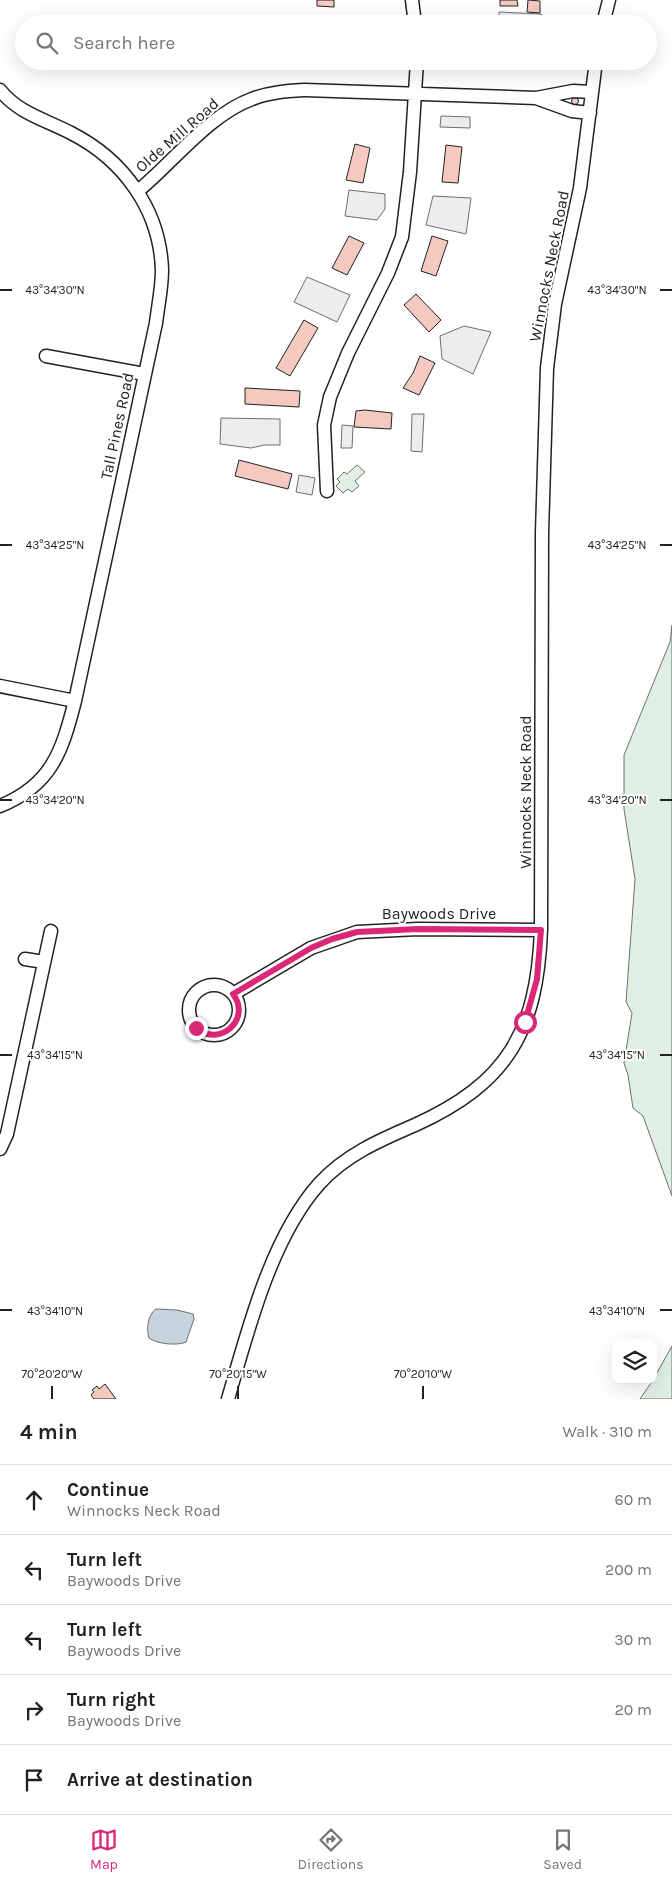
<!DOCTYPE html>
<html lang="en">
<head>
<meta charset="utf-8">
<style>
  body { margin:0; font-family:Karla,sans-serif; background:#f2f2f2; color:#202124 }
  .controls { position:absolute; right:15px; bottom:15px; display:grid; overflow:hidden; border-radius:10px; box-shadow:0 5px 20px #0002 }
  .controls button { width:45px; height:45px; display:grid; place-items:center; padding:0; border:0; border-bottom:1px solid #e0e0e0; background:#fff; color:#202124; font:25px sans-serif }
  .stop { position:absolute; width:15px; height:15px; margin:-11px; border:4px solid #db2777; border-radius:50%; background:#fff }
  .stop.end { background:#db2777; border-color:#fff; box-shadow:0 1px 5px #0008 }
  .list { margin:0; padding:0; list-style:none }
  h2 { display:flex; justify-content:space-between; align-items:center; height:65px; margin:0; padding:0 20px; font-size:21px }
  h2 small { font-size:16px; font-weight:400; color:#757577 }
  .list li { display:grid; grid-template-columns:32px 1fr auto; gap:15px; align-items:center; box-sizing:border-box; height:70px; padding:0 20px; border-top:1px solid #e0e0e0 }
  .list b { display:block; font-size:19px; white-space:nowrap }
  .list p { margin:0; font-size:16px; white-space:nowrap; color:#757577 }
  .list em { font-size:16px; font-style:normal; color:#757577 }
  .icon { flex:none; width:28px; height:28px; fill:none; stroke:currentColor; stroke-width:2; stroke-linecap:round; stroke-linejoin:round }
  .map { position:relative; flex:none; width:672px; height:1399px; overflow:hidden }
  .search { position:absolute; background:#fff; box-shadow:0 5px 20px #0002; left:15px; right:15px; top:15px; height:55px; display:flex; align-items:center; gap:12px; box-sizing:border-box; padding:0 18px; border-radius:28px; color:#757577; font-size:19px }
  .sheet { height:415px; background:#fff }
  nav { display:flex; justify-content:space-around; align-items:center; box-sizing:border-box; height:70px; border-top:1px solid #e0e0e0; background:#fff; font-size:14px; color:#757577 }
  nav a { display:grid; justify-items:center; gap:2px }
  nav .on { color:#db2777 }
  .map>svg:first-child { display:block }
  .green { fill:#e0efe3; stroke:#6f6f6f }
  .parking { fill:#ededed; stroke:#6f6f6f }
  .water { fill:#c7d3dd; stroke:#6f6f6f }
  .building { fill:#f3c9c0; stroke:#222 }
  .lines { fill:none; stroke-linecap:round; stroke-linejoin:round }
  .minor-casing { stroke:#222; stroke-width:15 }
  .minor { stroke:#fff; stroke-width:12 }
  .route { stroke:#db2777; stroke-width:6 }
  .ticks { fill:none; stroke:#222; stroke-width:2 }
  .labels { text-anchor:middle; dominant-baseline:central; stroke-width:4; stroke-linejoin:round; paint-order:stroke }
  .street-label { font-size:16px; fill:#222; stroke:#fff }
  .ticks-label { font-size:12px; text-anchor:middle; fill:#222; stroke:#fff; stroke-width:4; stroke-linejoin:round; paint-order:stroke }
</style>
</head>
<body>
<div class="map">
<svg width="672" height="1399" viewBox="0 0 672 1399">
  <rect width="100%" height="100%" fill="#fff"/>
  <path class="green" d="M357,465l8,7 -10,9 4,5 -7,6 -4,-3 -5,4 -7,-7 4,-4 -3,-3 7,-7 3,2z
    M672,625v571l-29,-80 -10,-8 -5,-33 -4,-12 8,-50 -6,-11 9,-123 -11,-70v-54l46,-113z
    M672,1346v53h-32l13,-19z"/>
  <path class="parking" d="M499,12l42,2 9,8 -51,2z
    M441,116l29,1v11l-30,-1z
    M349,190l36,4v15l-8,11 -32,-4z
    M433,196l38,2 -5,36 -40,-9z
    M307,277l43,18 -13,27 -43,-20z
    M464,326l27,6 -18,42 -31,-15 -2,-23z
    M412,414h12l-2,38 -11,-1z
    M221,418l59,1v26h-16l-13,3 -31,-4z
    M342,425l11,1 -1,22h-11z
    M299,475l16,3 -3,17 -16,-3z"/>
  <path class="water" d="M156,1309l21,1 16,4 1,5 -8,23c-9,4 -29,2 -37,-4 -3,-9 -1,-24 7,-29z"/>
  <path class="building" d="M317,0h17v7l-17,-1z
    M500,0h17l1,6h-18z
    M528,0l12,1v12l-13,-1z
    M571.5 101a3.5 3.5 0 1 1 7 0a3.5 3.5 0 1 1-7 0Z
    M355,144l15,4 -7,35 -17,-3z
    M446,145l16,2 -4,36 -16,-1z
    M349,236l15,7 -17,32 -15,-7z
    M432,236l16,5 -12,35 -15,-5z
    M416,294l25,26 -12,12 -25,-27z
    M304,320l14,8 -28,48 -14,-8z
    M420,356l15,7 -16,32 -16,-7 10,-15z
    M245,388l55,3 -1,16 -54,-3z
    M365,410l27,3 -1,16 -37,-2 2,-16z
    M239,460l53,14 -4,15 -53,-13z
    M105,1384l11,15h-22l-3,-4 3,-3 -2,-2 5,-4 2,3z"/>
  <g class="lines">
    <defs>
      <path id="minor" d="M412,0l3,24
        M603,24l6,-24
        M0,90c18,23 46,30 71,43 53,27 89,77 91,137 0,18 -4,36 -6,53l-81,378c-13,50 -23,84 -75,105
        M536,98l36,13 18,2
        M138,191c35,-29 72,-77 114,-92 17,-7 36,-8 53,-9l231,8 37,-7 19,1
        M46,356l98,18
        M327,491l-3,-66 6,-28 18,-44 40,-80 14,-36 8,-65 7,-111
        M0,686l75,15
        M25,959l19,3
        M189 1010a25 25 0 1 1 50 0a25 25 0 1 1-50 0Z
        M233,994l78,-46 46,-16 61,-3 123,1
        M0,1149l7,-15 44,-203
        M228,1399c20,-69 43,-161 91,-215 26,-29 61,-44 96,-59 93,-42 122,-94 126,-195l1,-397 5,-165 8,-64 25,-116 16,-127"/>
    </defs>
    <use href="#minor" class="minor-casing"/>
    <use href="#minor" class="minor"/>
  </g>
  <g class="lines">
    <path class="route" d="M196,1028c24,20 56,-9 37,-34l78,-46 21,-9 25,-7 61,-3 123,1 -4,49 -12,43"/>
  </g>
  <path class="ticks" d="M0,290h12M660,290h12M0,545h12M660,545h12M0,800h12M660,800h12M0,1055h12M660,1055h12M0,1310h12M660,1310h12M52,1386v13M238,1386v13M423,1386v13"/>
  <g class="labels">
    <g class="street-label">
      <text transform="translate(177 135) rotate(-41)">Olde Mill Road</text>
      <text transform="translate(549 266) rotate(-79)">Winnocks Neck Road</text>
      <text transform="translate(117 426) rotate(-78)">Tall Pines Road</text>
      <text transform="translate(525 792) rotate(-90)">Winnocks Neck Road</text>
      <text x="439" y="913">Baywoods Drive</text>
    </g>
  </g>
  <g class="ticks-label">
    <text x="55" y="294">43°34'30"N</text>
    <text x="617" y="294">43°34'30"N</text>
    <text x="55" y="549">43°34'25"N</text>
    <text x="617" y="549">43°34'25"N</text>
    <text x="55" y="804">43°34'20"N</text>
    <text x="617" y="804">43°34'20"N</text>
    <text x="55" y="1059">43°34'15"N</text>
    <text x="617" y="1059">43°34'15"N</text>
    <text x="55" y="1315">43°34'10"N</text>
    <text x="617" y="1315">43°34'10"N</text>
    <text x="52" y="1378">70°20'20"W</text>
    <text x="238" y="1378">70°20'15"W</text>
    <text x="423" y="1378">70°20'10"W</text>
  </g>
</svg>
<div class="controls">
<button><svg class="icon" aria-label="layers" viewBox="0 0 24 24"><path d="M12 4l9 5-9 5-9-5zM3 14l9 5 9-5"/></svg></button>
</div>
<div class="stop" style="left:525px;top:1022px"></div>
<div class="stop end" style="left:196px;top:1028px"></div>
<div class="search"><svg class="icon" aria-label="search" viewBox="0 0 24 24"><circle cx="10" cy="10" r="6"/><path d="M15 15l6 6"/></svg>Search here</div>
</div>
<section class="sheet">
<h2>4 min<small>Walk · 310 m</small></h2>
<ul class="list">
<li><svg class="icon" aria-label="ahead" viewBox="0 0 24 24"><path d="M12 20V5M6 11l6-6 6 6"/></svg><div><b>Continue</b><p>Winnocks Neck Road</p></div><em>60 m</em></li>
<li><svg class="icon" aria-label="left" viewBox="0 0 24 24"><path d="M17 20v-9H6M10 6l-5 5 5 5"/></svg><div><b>Turn left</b><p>Baywoods Drive</p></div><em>200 m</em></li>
<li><svg class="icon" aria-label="left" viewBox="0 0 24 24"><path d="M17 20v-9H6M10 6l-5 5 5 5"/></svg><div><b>Turn left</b><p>Baywoods Drive</p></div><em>30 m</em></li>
<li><svg class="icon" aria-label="right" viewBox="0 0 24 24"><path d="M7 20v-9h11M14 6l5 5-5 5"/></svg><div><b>Turn right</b><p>Baywoods Drive</p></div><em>20 m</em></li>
<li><svg class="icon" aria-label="arrive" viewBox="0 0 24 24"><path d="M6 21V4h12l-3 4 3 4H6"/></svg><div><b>Arrive at destination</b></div></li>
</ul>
</section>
<nav>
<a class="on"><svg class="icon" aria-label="map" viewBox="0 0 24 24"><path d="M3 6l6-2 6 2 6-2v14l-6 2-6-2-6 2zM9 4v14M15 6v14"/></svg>Map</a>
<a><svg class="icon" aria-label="directions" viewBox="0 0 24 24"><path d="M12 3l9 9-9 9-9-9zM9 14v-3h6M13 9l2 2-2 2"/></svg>Directions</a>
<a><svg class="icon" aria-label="saved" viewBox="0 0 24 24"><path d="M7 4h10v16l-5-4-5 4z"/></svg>Saved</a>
</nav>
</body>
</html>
